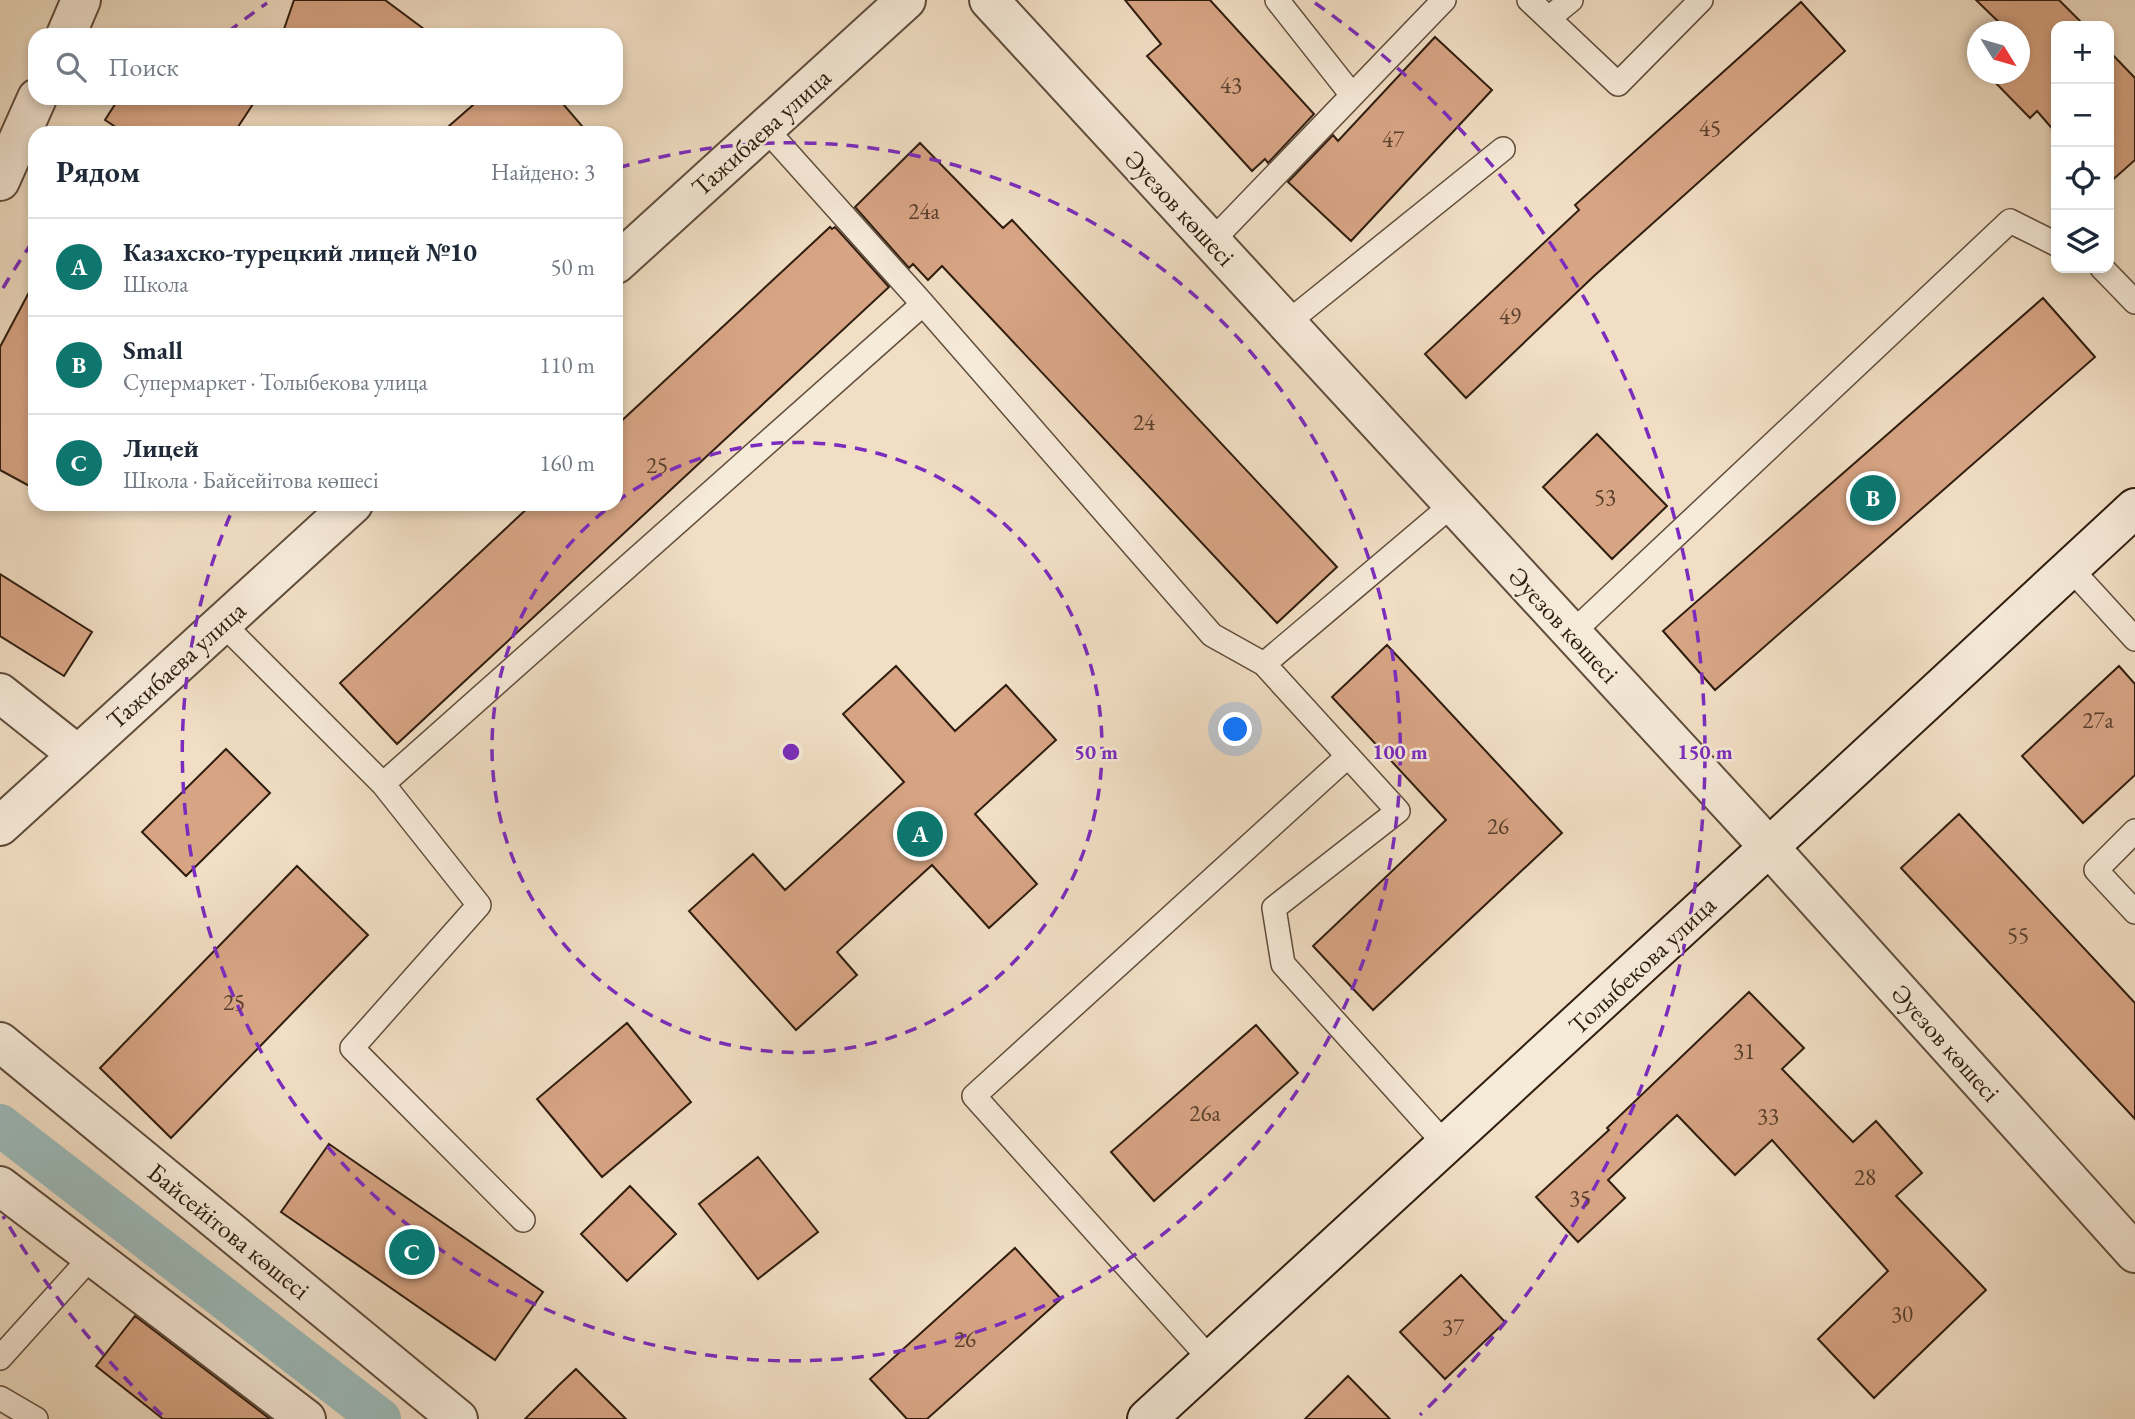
<!DOCTYPE html>
<html lang="ru">
<head>
<meta charset="utf-8">
<style>
  body { margin:0; font-family:"EB Garamond",serif; background:#f2f2f3; color:#1f2937 }
  .controls { position:absolute; right:21px; top:21px; display:grid; overflow:hidden; border-radius:14px; box-shadow:0 4px 10px #0003 }
  .controls button { width:63px; height:63px; display:grid; place-items:center; padding:0; border:0; border-bottom:2px solid #e0e1e3; background:#fff; color:#1f2937; font:35px sans-serif }
  .compass { position:absolute; left:1967px; top:21px; width:63px; height:63px; border-radius:50%; background:#fff; box-shadow:0 4px 10px #0003; rotate:127deg }
  .you { position:absolute; left:1236px; top:730px; width:24px; height:24px; margin:-18px; border:5px solid #fff; border-radius:50%; background:#1a73e8; box-shadow:0 0 0 10px #1a73e833 }
  .badge { display:grid; place-items:center; width:46px; height:46px; border-radius:50%; background:#0f766e; color:#fff; font-size:23px; font-weight:700 }
  .pin { position:absolute; translate:-50% -50%; border:4px solid #fff; box-shadow:0 2px 7px #0006 }
  .list { margin:0; padding:0; list-style:none }
  h2 { display:flex; justify-content:space-between; align-items:center; height:91px; margin:0; padding:0 28px; font-size:30px }
  h2 small { font-size:23px; font-weight:400; color:#747a83 }
  .list li { display:grid; grid-template-columns:46px 1fr auto; gap:21px; align-items:center; box-sizing:border-box; height:98px; padding:0 28px; border-top:2px solid #e0e1e3 }
  .list b { display:block; font-size:26px; white-space:nowrap }
  .list p { margin:0; font-size:23px; white-space:nowrap; color:#747a83 }
  .list em { font-size:23px; font-style:normal; color:#747a83 }
  .icon { flex:none; width:38px; height:38px; fill:none; stroke:currentColor; stroke-width:2; stroke-linecap:round; stroke-linejoin:round }
  .map { position:relative; flex:none; width:2135px; height:1419px; overflow:hidden }
  .search { position:absolute; background:#fff; box-shadow:0 4px 10px #0003; left:28px; top:28px; width:595px; height:77px; display:flex; align-items:center; gap:18px; box-sizing:border-box; padding:0 24px; border-radius:21px; color:#747a83; font-size:26px }
  .panel { position:absolute; background:#fff; box-shadow:0 4px 10px #0003; left:28px; top:126px; width:595px; height:385px; border-radius:21px }
  .map>svg:first-child { display:block }
  .lines { fill:none; stroke-linecap:round; stroke-linejoin:round }
  .canal { stroke:#9cbbbb; stroke-width:42 }
  .building { fill:#d7a484; stroke:#2f1d0e; stroke-width:2 }
  .lane-casing { stroke:#604d3c; stroke-width:26 }
  .street-casing { stroke:#604d3c; stroke-width:42 }
  .secondary-casing { stroke:#2f1d0e; stroke-width:42 }
  .lane { stroke:#f6ead9; stroke-width:23 }
  .street { stroke:#f6ead9; stroke-width:38 }
  .secondary { stroke:#f6ead9; stroke-width:38 }
  .ring { fill:none; stroke:#7b2cbf; stroke-width:3.5; stroke-dasharray:12 9 }
  .labels { text-anchor:middle; dominant-baseline:central; stroke-width:5; stroke-linejoin:round; paint-order:stroke }
  .number-label { font-size:23px; fill:#593f2c }
  .street-label { font-size:26px; fill:#2f1d0e; stroke:#f6ead9 }
  .centre { fill:#7b2cbf; stroke:#f6ead9; stroke-width:3.5 }
  .ring-label { font-size:21px; text-anchor:middle; font-weight:bold; fill:#7b2cbf; stroke:#f6ead9; stroke-width:5; stroke-linejoin:round; paint-order:stroke }
</style>
</head>
<body>
<div class="map">
<svg width="2135" height="1419" viewBox="0 0 2135 1419">
  <rect width="100%" height="100%" fill="#f1dec4"/>
  <filter id="stains"><feTurbulence type="fractalNoise" baseFrequency=".00286" numOctaves="4"/><feColorMatrix values="0 0 0 0 .2 0 0 0 0 .09 0 0 0 0 .02 0 0 0 .5 -.17"/></filter>
  <radialGradient id="worn" r=".72"><stop offset=".6" stop-color="#630" stop-opacity="0"/><stop offset="1" stop-color="#630" stop-opacity=".3"/></radialGradient>
  <g class="lines">
    <path class="canal" d="M0,1125l380,294"/>
  </g>
  <path class="building" d="M294,0h91l47,35h-150z
    M1125,0h85l104,114 -46,49 -3,-4 -13,12 -105,-115 14,-12z
    M1976,0h83l26,26h-29v107l-19,-22 -7,7 -43,-44h33v-42h-11z
    M1801,2l44,49 -251,225 -128,122 -41,-44 154,-144 -4,-5z
    M1435,37l57,53 -141,151 -63,-59 45,-47 5,6z
    M2109,51l26,27v82l-26,23z
    M119,98h138l-23,35h-109l-20,-13z
    M481,98h77l30,35h-147z
    M920,143l83,85 9,-8 325,347 -60,56 -335,-357 -14,14 -15,-16 -4,4 -54,-61z
    M830,227l2,2 3,-2 54,60 -492,457 -57,-61 192,-179h84v-78z
    M35,281v208l-35,-19v-123z
    M2043,298l52,59 -380,333 -52,-59z
    M1597,434l70,72 -55,53 -69,-72z
    M0,574l92,58 -28,44 -64,-40z
    M1387,645l175,188 -189,177 -60,-64 133,-126 -114,-123z
    M896,666l59,65 51,-46 50,55 -81,74 62,70 -48,44 -57,-63 -95,87 20,23 -61,55 -107,-119 64,-57 32,36 119,-108 -61,-68z
    M2119,666l16,18v91l-52,48 -61,-67z
    M226,749l44,44 -84,83 -44,-44z
    M1959,814l176,189v116l-234,-251z
    M297,866l71,69 -197,203 -71,-70z
    M1749,992l55,56 -22,21 71,73 23,-21 46,52 -26,23 90,94 -112,108 -56,-59 70,-68 -116,-131 -37,35 -58,-60 -69,65 17,18 -47,44 -42,-45 73,-67 -2,-2z
    M627,1023l64,79 -89,75 -65,-78z
    M1256,1025l42,48 -144,128 -43,-49z
    M329,1144l214,148 -48,68 -214,-148z
    M758,1157l60,75 -60,47 -59,-75z
    M630,1186l46,48 -49,47 -46,-47z
    M1015,1248l46,51 -134,120h-20l-37,-40z
    M1461,1275l44,47 -60,57 -45,-47z
    M135,1316l135,103h-107l-67,-53z
    M576,1369l50,50h-101l34,-34z
    M1348,1376l42,43h-85z"/>
  <g class="lines">
    <defs>
      <path id="lane" d="M1277,0l75,95
        M1529,0l89,84 83,-84
        M1549,18l22,-18
        M1211,242l233,-242
        M2102,268l33,34
        M923,304l289,331 52,29 189,-160
        M1287,323l216,-174
        M2070,568l65,71
        M222,623l161,161 540,-480 -158,-176
        M1572,633l438,-412 46,23
        M1264,664l134,147 -124,97 9,56 163,181
        M383,784l96,121 -127,143 171,172
        M2135,831l-39,39 39,42
        M0,1358l92,-102
        M1211,1360l-237,-264 374,-340
        M0,1398l36,21"/>
      <path id="street" d="M989,0l780,847 366,406
        M66,35l15,-35
        M0,181l37,-83
        M616,264l290,-264
        M0,693l78,62
        M0,826l353,-322
        M0,1042l458,377
        M0,1186l306,233"/>
      <path id="secondary" d="M1147,1419l622,-572 366,-339"/>
    </defs>
    <use href="#lane" class="lane-casing"/>
    <use href="#street" class="street-casing"/>
    <use href="#secondary" class="secondary-casing"/>
    <use href="#lane" class="lane"/>
    <use href="#street" class="street"/>
    <use href="#secondary" class="secondary"/>
  </g>
  <g class="ring">
    <path d="M616 502A305 305 0 1 1 612 505"/>
    <path d="M618 168A609 609 0 1 1 235 504"/>
    <path d="M162 1415A914 914 0 0 1 3 1216M3 288A914 914 0 0 1 33 241M228 32A914 914 0 0 1 267 3M1315 3A914 914 0 0 1 1420 1415"/>
  </g>
  <g class="labels">
    <g class="number-label">
      <text x="1231" y="85">43</text>
      <text x="1710" y="128">45</text>
      <text x="1393" y="139">47</text>
      <text x="924" y="211">24а</text>
      <text x="1510" y="316">49</text>
      <text x="1144" y="422">24</text>
      <text x="657" y="465">25</text>
      <text x="1605" y="497">53</text>
      <text x="2098" y="720">27а</text>
      <text x="1498" y="826">26</text>
      <text x="2018" y="935">55</text>
      <text x="234" y="1002">25</text>
      <text x="1744" y="1051">31</text>
      <text x="1205" y="1113">26а</text>
      <text x="1768" y="1116">33</text>
      <text x="1865" y="1177">28</text>
      <text x="1580" y="1198">35</text>
      <text x="1902" y="1314">30</text>
      <text x="1453" y="1327">37</text>
      <text x="965" y="1339">26</text>
    </g>
    <g class="street-label">
      <text transform="translate(761 132) rotate(-42)">Тажибаева улица</text>
      <text transform="translate(1180 208) rotate(47)">Әуезов көшесі</text>
      <text transform="translate(1564 625) rotate(47)">Әуезов көшесі</text>
      <text transform="translate(176 665) rotate(-42)">Тажибаева улица</text>
      <text transform="translate(1642 965) rotate(-43)">Толыбекова улица</text>
      <text transform="translate(1946 1043) rotate(48)">Әуезов көшесі</text>
      <text transform="translate(229 1231) rotate(39)">Байсейітова көшесі</text>
    </g>
  </g>
  <circle cx="791" cy="752" r="10" class="centre"/>
  <g class="ring-label">
    <text x="1096" y="759">50 m</text>
    <text x="1400" y="759">100 m</text>
    <text x="1705" y="759">150 m</text>
  </g>
  <rect width="100%" height="100%" filter="url(#stains)"/>
  <rect width="100%" height="100%" fill="url(#worn)"/>
</svg>
<div class="controls">
<button>+</button>
<button>−</button>
<button><svg class="icon" aria-label="locate" viewBox="0 0 24 24"><circle cx="12" cy="12" r="6"/><path d="M12 2v4M12 18v4M2 12h4M18 12h4"/></svg></button>
<button><svg class="icon" aria-label="layers" viewBox="0 0 24 24"><path d="M12 4l9 5-9 5-9-5zM3 14l9 5 9-5"/></svg></button>
</div>
<svg class="compass" viewBox="-18 -18 36 36"><path d="M0-13l5 13h-10z" fill="#e53935"/><path d="M0 13l5-13h-10z" fill="#747a83"/></svg>
<div class="you"></div>
<div class="pin badge" style="left:920px;top:834px">A</div>
<div class="pin badge" style="left:1873px;top:498px">B</div>
<div class="pin badge" style="left:412px;top:1252px">C</div>
<div class="search"><svg class="icon" aria-label="search" viewBox="0 0 24 24"><circle cx="10" cy="10" r="6"/><path d="M15 15l6 6"/></svg>Поиск</div>
<section class="panel">
<h2>Рядом<small>Найдено: 3</small></h2>
<ul class="list">
<li><span class="badge">A</span><div><b>Казахско-турецкий лицей №10</b><p>Школа</p></div><em>50 m</em></li>
<li><span class="badge">B</span><div><b>Small</b><p>Супермаркет · Толыбекова улица</p></div><em>110 m</em></li>
<li><span class="badge">C</span><div><b>Лицей</b><p>Школа · Байсейітова көшесі</p></div><em>160 m</em></li>
</ul>
</section>
</div>
</body>
</html>
